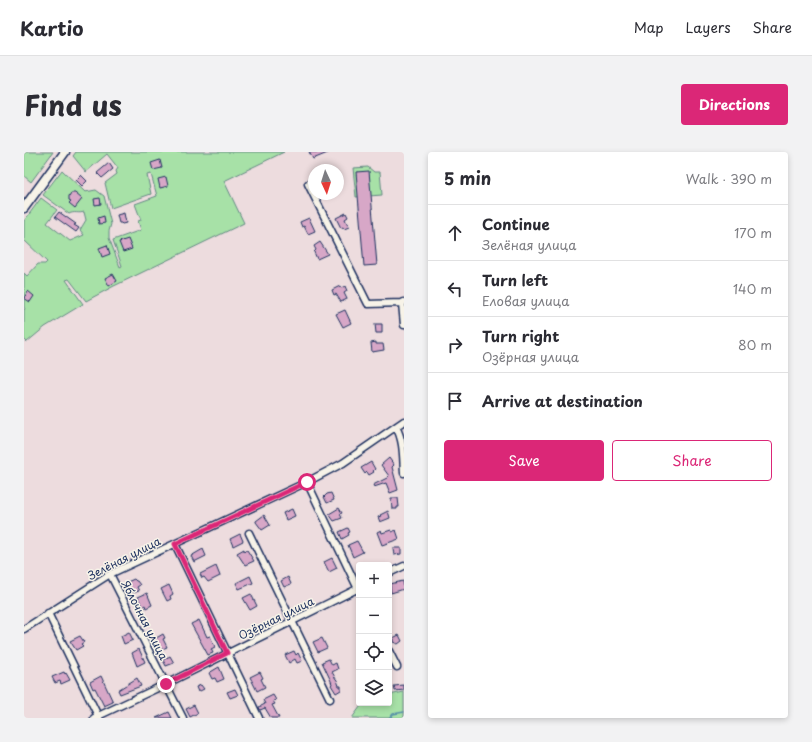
<!DOCTYPE html>
<html lang="en">
<head>
<meta charset="utf-8">
<style>
  body { margin:0; font-family:"Playpen Sans",sans-serif; background:#f2f2f3; color:#2b2b33 }
  .controls { position:absolute; right:12px; bottom:12px; display:grid; overflow:hidden; border-radius:4px; box-shadow:0 2px 6px #0003 }
  .controls button { width:36px; height:36px; display:grid; place-items:center; padding:0; border:0; border-bottom:1px solid #e1e1e2; background:#fff; color:#2b2b33; font:20px sans-serif }
  .compass { position:absolute; left:284px; top:12px; width:36px; height:36px; border-radius:50%; background:#fff; box-shadow:0 2px 6px #0003; rotate:176deg }
  .stop { position:absolute; width:12px; height:12px; margin:-9px; border:3px solid #db2777; border-radius:50%; background:#fff }
  .stop.end { background:#db2777; border-color:#fff; box-shadow:0 1px 4px #0008 }
  .list { margin:0; padding:0; list-style:none }
  h2 { display:flex; justify-content:space-between; align-items:center; height:52px; margin:0; padding:0 16px; font-size:17px }
  h2 small { font-size:13px; font-weight:400; color:#7c7c81 }
  .list li { display:grid; grid-template-columns:26px 1fr auto; gap:12px; align-items:center; box-sizing:border-box; height:56px; padding:0 16px; border-top:1px solid #e1e1e2 }
  .list b { display:block; font-size:15px; white-space:nowrap }
  .list p { margin:0; font-size:13px; white-space:nowrap; color:#7c7c81 }
  .list em { font-size:13px; font-style:normal; color:#7c7c81 }
  .actions { display:flex; gap:8px; padding:12px 16px }
  .actions a { flex:1; padding:9px 0; border:1px solid #db2777; border-radius:4px; text-align:center; font-size:14px; color:#db2777 }
  .actions .main { background:#db2777; color:#fff }
  .icon { flex:none; width:22px; height:22px; fill:none; stroke:currentColor; stroke-width:2; stroke-linecap:round; stroke-linejoin:round }
  .map { position:relative; flex:none; width:380px; height:566px; overflow:hidden; border-radius:4px }
  header { display:flex; align-items:center; gap:24px; box-sizing:border-box; height:56px; padding:0 20px; background:#fff; border-bottom:1px solid #e1e1e2 }
  header strong { font-size:19px }
  nav { display:flex; gap:22px; margin-inline-start:auto; font-size:14px }
  .intro { display:flex; align-items:center; justify-content:space-between; box-sizing:border-box; height:96px; padding:0 24px }
  h1 { margin:0; font-size:28px }
  .button { padding:10px 18px; border-radius:4px; background:#db2777; color:#fff; font-size:14px; font-weight:700 }
  main { display:flex; gap:24px; padding:0 24px }
  aside { flex:1; background:#fff; border-radius:4px; box-shadow:0 2px 6px #0003 }
  .map>svg:first-child { display:block }
  .green { fill:#a7e1a7; stroke:#618882 }
  .lines { fill:none; stroke-linecap:round; stroke-linejoin:round }
  .stream { stroke:#578fa8; stroke-width:1.5 }
  .building { fill:#d7a7c7; stroke:#1b2f5e }
  .street-casing { stroke:#1b2f5e; stroke-width:9 }
  .secondary-casing { stroke:#1b2f5e; stroke-width:11 }
  .street { stroke:#f7f3e8; stroke-width:6 }
  .secondary { stroke:#f7f3e8; stroke-width:8 }
  .route { stroke:#db2777; stroke-width:5 }
  .labels { text-anchor:middle; dominant-baseline:central; stroke-width:3; stroke-linejoin:round; paint-order:stroke }
  .street-label { font-size:11px; fill:#1b2f5e; stroke:#f7f3e8 }
</style>
</head>
<body>
<header>
<strong>Kartio</strong>
<nav><a>Map</a><a>Layers</a><a>Share</a></nav>
</header>
<div class="intro"><h1>Find us</h1><a class="button">Directions</a></div>
<main>
<div class="map">
<svg width="380" height="566" viewBox="0 0 380 566">
  <rect width="100%" height="100%" fill="#eddcde"/>
  <filter id="ink" filterUnits="userSpaceOnUse"><feTurbulence type="fractalNoise" baseFrequency=".025" numOctaves="2"/><feDisplacementMap in="SourceGraphic" scale="8" xChannelSelector="R" yChannelSelector="G"/><feConvolveMatrix kernelMatrix="1 2 1 2 8 2 1 2 1" color-interpolation-filters="sRGB"/></filter>
  <g filter="url(#ink)">
    <path class="green" d="M0,0h29l-22,30 -7,-6z
      M52,0h208l-60,29 20,42 -130,63 -28,15 -17,-22 -3,1 17,24 -38,23 -18,15 -3,-3v-29l1,-1 -1,-2v-34l3,3 11,-12h7l2,-2 -23,-22v-19l17,-23 16,12 -10,13 23,18 14,-6 -4,-5 6,-10 -2,-8c-5,2 -10,-1 -15,2l-26,-19 19,-25 23,22 11,-2 8,6 7,28 -2,7v7l11,29 2,-1 -9,-26 28,-10 -3,-9 3,-1 -6,-16 22,-8 -6,-22 -4,1 4,19 -40,14 -6,-25 12,-9 -1,-3 2,-3 -11,-14 -21,18 -13,-16z
      M344,15l6,5h6l2,23 -26,2 -3,-29z
      M380,540v26h-52l11,-15h26v-8z"/>
    <g class="lines">
      <path class="stream" d="M366,566l3,-4 11,-2"/>
    </g>
    <path class="building" d="M285,0h21l-17,7z
      M136,8l2,8 -9,2 -2,-7z
      M85,11l4,6 -11,9 -5,-5z
      M345,19l8,94 -13,1 -8,-94z
      M57,23l6,6 -5,5 -6,-6z
      M142,25l2,9 -8,2 -2,-9z
      M47,41h4l7,6 -7,9 -6,-5 2,-2 -2,-1v-4z
      M76,46l1,6 -6,1 -1,-6z
      M35,60l17,12 -2,1 5,3 -3,4 -21,-15z
      M100,61l2,10 -4,1 -1,-1h-2l-2,-8z
      M322,61l2,4 -3,2 4,8 -5,2 -1,-2 -2,1 -5,-10z
      M80,64l1,7 -6,1 -1,-6z
      M285,66l6,13 -7,3 -4,-8 -2,1 -2,-5z
      M104,87l4,10 -9,3 -4,-10z
      M296,90l8,12 -11,5 -3,-7 2,-2 -2,-4z
      M83,93l3,9 -8,3 -3,-9z
      M89,122l4,7 -8,5 -4,-8z
      M316,134l1,2 4,-2 2,5 -3,2 3,6 -6,3 -5,-8 -2,1 -2,-5z
      M4,139l6,5 -4,6 -6,-4z
      M321,158l6,13 -8,4 -7,-13z
      M351,172h7v9h-6z
      M352,190v2h7l1,6 -12,2 -1,-9z
      M365,306l5,7 -2,2 6,23 -8,3 -4,-10 -12,4 -1,-2 14,-7 2,-2 -8,-11z
      M347,310l4,7 -2,2 1,1 -5,3 -2,-3 -2,2 -4,-6z
      M307,341l3,7 -7,3 -3,-6 3,-3z
      M367,346h7l1,9h-2v2h-5z
      M315,356l3,5 -2,1 2,4 -8,3 -5,-7z
      M268,357l3,7 -9,4 -3,-7z
      M364,359l2,7 -10,4 -2,-5 3,-1 -1,-1z
      M240,363l6,10 -8,5 -6,-8v-1z
      M324,376l2,4 -2,1 1,2 -7,4 -3,-7z
      M357,378l1,3 9,-3 1,2 4,-2 3,9 -17,6 -5,-13z
      M216,382l3,7 -10,5 -3,-7z
      M333,389l6,11 -10,5 -5,-12z
      M369,396h8v6l-7,1z
      M179,397l3,7 -12,6 -3,-6z
      M220,397v2l3,-1 7,11 -9,4 -8,-12z
      M308,406l5,10 -8,4 -5,-10z
      M192,414l4,10 -12,6 -4,-5 -2,1 -2,-4z
      M226,424l3,7 -14,6 -3,-6z
      M264,425l3,7 -7,3 -3,-6z
      M110,427l2,2h1l3,4 -3,2 2,4 -6,2 -1,-2 -3,1 -4,-9z
      M379,429l1,8 -13,4 -1,-9z
      M145,433l4,9 -3,2 1,3 -4,2 -6,-12z
      M123,441l5,12 -6,3 -1,-3 -3,2 -4,-10z
      M227,442l6,12 -7,4 -7,-12z
      M175,468l8,17 3,-1 5,11 -4,2 2,4 -5,2 -17,-31z
      M105,480l4,8 -9,4 -3,-8z
      M139,482l2,4 -2,1 4,8 -9,4 -5,-11z
      M375,483l3,6 -4,3 -5,-2v-4z
      M56,484l4,6 -3,2 2,2 -7,4 -6,-9z
      M298,486l5,10 -9,4 -5,-10z
      M115,497l6,13 -8,4 -5,-13z
      M270,499l2,4 2,-2 4,8 -5,2 -2,-4 -6,4 -4,-8z
      M146,504l4,7 -8,3 -3,-6z
      M305,507l3,6 4,-2 2,6 -6,3 4,7 1,1 2,6h2v4l-5,3 -5,-8 1,-1 -1,-3 -9,-19z
      M195,515l5,12 -7,3 -2,-4 -3,1 -3,-6z
      M40,520l1,2 1,-1 4,7 -9,4 -1,-3 -5,2 -3,-6z
      M236,520l3,6 -2,1 4,8 -8,4 -7,-14z
      M77,524l12,26 -9,4 -9,-18 -2,1 -3,-7z
      M113,526l4,8 -21,8 -2,-4z
      M177,533l3,4 -6,3 -2,-5z
      M380,533v5l-9,1 -1,-5z
      M211,537l3,6 -8,3 -3,-6z
      M249,543l3,5 -3,1 2,3 -3,1 7,13h-8l-6,-10 -5,2 -1,-3 6,-3 -2,-4z
      M170,553l4,8 -8,4 -4,-8z
      M145,560l3,6h-16z"/>
    <g class="lines">
      <defs>
        <path id="street" d="M284,32l60,120 34,-1
          M380,150l-2,1 2,22
          M372,275c8,14 7,31 8,46
          M283,330l52,109
          M225,381l81,166
          M151,392l84,174
          M365,421l15,-7
          M86,422l73,144
          M24,461l51,105
          M0,477l86,-55 197,-92 36,-19 61,-42
          M365,499l8,16
          M70,566l72,-34 193,-96"/>
        <path id="secondary" d="M0,56l41,-56"/>
      </defs>
      <use href="#street" class="street-casing"/>
      <use href="#secondary" class="secondary-casing"/>
      <use href="#street" class="street"/>
      <use href="#secondary" class="secondary"/>
    </g>
  </g>
  <g class="lines" filter="url(#ink)">
    <path class="route" d="M142,532l61,-31 -52,-109 132,-62"/>
  </g>
  <g class="labels">
    <g class="street-label">
      <text transform="translate(100 406) rotate(-27)">Зелёная улица</text>
      <text transform="translate(252 466) rotate(-26)">Озёрная улица</text>
      <text transform="translate(121 468) rotate(63)">Яблочная улица</text>
    </g>
  </g>
</svg>
<div class="controls">
<button>+</button>
<button>−</button>
<button><svg class="icon" aria-label="locate" viewBox="0 0 24 24"><circle cx="12" cy="12" r="6"/><path d="M12 2v4M12 18v4M2 12h4M18 12h4"/></svg></button>
<button><svg class="icon" aria-label="layers" viewBox="0 0 24 24"><path d="M12 4l9 5-9 5-9-5zM3 14l9 5 9-5"/></svg></button>
</div>
<svg class="compass" viewBox="-18 -18 36 36"><path d="M0-13l5 13h-10z" fill="#e53935"/><path d="M0 13l5-13h-10z" fill="#7c7c81"/></svg>
<div class="stop" style="left:283px;top:330px"></div>
<div class="stop end" style="left:142px;top:532px"></div>
</div>
<aside>
<h2>5 min<small>Walk · 390 m</small></h2>
<ul class="list">
<li><svg class="icon" aria-label="ahead" viewBox="0 0 24 24"><path d="M12 20V5M6 11l6-6 6 6"/></svg><div><b>Continue</b><p>Зелёная улица</p></div><em>170 m</em></li>
<li><svg class="icon" aria-label="left" viewBox="0 0 24 24"><path d="M17 20v-9H6M10 6l-5 5 5 5"/></svg><div><b>Turn left</b><p>Еловая улица</p></div><em>140 m</em></li>
<li><svg class="icon" aria-label="right" viewBox="0 0 24 24"><path d="M7 20v-9h11M14 6l5 5-5 5"/></svg><div><b>Turn right</b><p>Озёрная улица</p></div><em>80 m</em></li>
<li><svg class="icon" aria-label="arrive" viewBox="0 0 24 24"><path d="M6 21V4h12l-3 4 3 4H6"/></svg><div><b>Arrive at destination</b></div></li>
</ul>
<div class="actions"><a class="main">Save</a><a>Share</a></div>
</aside>
</main>
</body>
</html>
